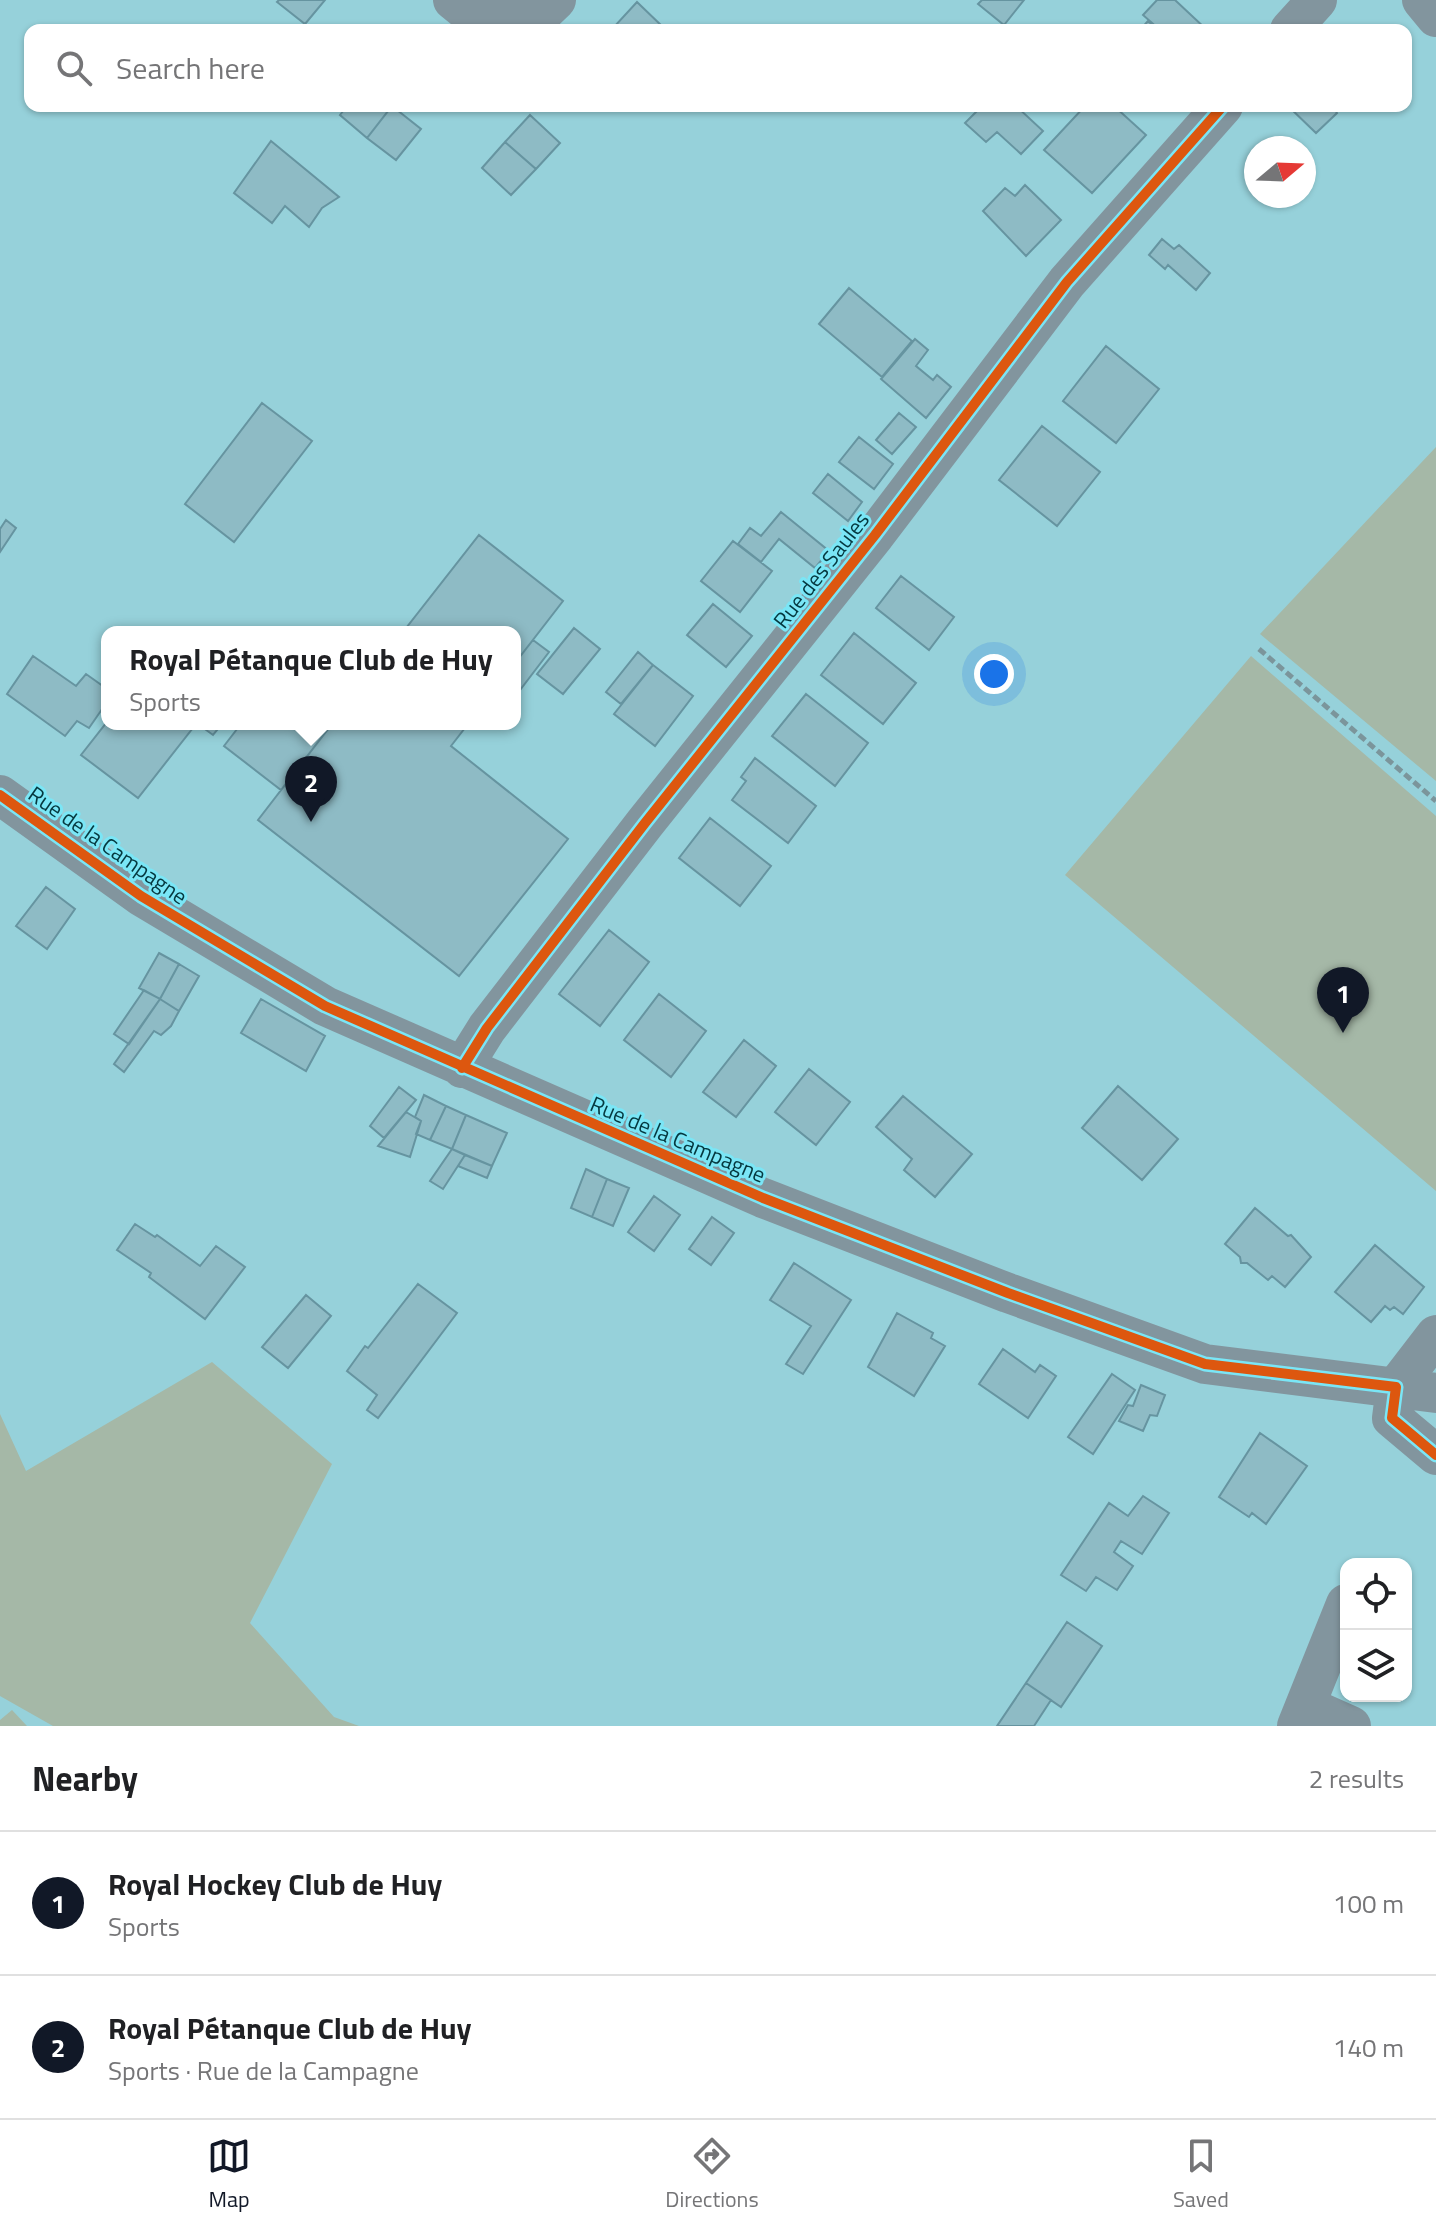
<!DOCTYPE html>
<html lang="en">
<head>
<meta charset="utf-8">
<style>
  body { margin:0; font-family:"Titillium Web",sans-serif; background:#f2f2f2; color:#202124 }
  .controls { position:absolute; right:24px; bottom:24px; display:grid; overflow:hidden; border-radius:16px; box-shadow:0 2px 6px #0004 }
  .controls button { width:72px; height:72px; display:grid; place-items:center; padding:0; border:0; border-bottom:2px solid #e0e0e0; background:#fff; color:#202124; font:40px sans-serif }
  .compass { position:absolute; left:1244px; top:136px; width:72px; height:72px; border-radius:50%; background:#fff; box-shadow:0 2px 6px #0004; rotate:71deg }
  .you { position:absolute; left:994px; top:674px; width:28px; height:28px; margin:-20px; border:6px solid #fff; border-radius:50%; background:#1a73e8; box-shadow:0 0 0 12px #1a73e833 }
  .badge { display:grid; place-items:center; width:52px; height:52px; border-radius:50%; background:#111827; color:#fff; font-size:26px; font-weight:700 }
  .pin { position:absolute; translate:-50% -66px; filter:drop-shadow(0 2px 4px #0008) }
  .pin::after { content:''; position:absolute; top:42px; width:28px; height:24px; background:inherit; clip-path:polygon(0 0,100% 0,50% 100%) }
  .popup { position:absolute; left:101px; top:626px; width:420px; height:104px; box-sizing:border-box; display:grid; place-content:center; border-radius:16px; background:#fff; filter:drop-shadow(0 2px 6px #0005); font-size:26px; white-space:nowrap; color:#757577 }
  .popup b { font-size:30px; color:#202124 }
  .popup::after { content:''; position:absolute; left:50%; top:100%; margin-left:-16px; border:16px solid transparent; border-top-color:#fff }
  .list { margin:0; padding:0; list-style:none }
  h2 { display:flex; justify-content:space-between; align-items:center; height:104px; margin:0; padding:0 32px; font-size:34px }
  h2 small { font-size:26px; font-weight:400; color:#757577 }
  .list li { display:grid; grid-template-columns:52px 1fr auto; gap:24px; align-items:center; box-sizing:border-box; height:144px; padding:0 32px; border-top:2px solid #e0e0e0 }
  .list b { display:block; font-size:30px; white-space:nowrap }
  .list p { margin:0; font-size:26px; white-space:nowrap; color:#757577 }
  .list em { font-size:26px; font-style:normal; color:#757577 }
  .icon { flex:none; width:44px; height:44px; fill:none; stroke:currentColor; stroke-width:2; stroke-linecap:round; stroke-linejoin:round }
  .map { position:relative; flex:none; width:1436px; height:1726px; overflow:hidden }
  .search { position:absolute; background:#fff; box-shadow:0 2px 6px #0004; left:24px; right:24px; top:24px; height:88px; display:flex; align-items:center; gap:20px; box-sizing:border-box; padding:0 28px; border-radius:16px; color:#757577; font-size:30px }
  .sheet { height:392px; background:#fff }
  nav { display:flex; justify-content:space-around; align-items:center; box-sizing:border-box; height:112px; border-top:2px solid #e0e0e0; background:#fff; font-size:22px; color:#757577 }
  nav a { display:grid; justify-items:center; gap:4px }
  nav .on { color:#111827 }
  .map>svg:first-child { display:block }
  .green { fill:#a5b8a7 }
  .building { fill:#8ebbc5; stroke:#6694a0; stroke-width:2 }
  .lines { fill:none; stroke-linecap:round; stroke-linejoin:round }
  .path { stroke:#7b959b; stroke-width:5; stroke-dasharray:8 4; stroke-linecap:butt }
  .minor { stroke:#82959e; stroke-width:40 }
  .cycleway-casing { stroke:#7ae6f6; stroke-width:15 }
  .cycleway { stroke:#dd570f; stroke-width:10 }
  .labels { text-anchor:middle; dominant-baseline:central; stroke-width:6; stroke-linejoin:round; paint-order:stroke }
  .street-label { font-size:22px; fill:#05383f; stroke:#7ae6f6 }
</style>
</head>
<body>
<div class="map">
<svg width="1436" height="1726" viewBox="0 0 1436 1726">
  <rect width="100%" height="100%" fill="#96d1da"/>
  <path class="green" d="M1436,447v334l-176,-147z
    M1251,656l185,160v375l-371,-316z
    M212,1362l120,102 -82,159 84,94 25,9h-306l-53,-30v-282l26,57z
    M12,1710l15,16h-27v-6z"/>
  <path class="building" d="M279,0h46l-20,24 -28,-22z
    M982,0h42l-20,25 -26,-21z
    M1157,0h18l32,30h-47l-17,-15z
    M637,2l29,28 -53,-2z
    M1148,21l10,9h-18z
    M347,106h45l-25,32 -27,-23z
    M392,106l29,23 -25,31 -29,-22z
    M982,106h34l27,25 -22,23 -24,-22 -11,10 -21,-19z
    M1085,106h29l32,29 -54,58 -48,-43z
    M1288,106h44l5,7 -21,20z
    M530,115l30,28 -24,26 -31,-27z
    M271,141l68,56 -17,11 -13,19 -24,-21 -13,17 -38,-30z
    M505,142l31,27 -25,26 -29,-27z
    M1025,185l36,35 -35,36 -43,-45 22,-23 10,8z
    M1162,239l12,10 5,-4 31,28 -14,17 -28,-25 -3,4 -16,-14z
    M849,288l63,53 -30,36 -63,-53z
    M915,339l13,11 -12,16 17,14 4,-5 14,12 -25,31 -45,-39z
    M1106,346l53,43 -43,54 -53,-42z
    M262,403l50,38 -78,101 -49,-38z
    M899,413l17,14 -24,27 -16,-14z
    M1042,426l58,46 -43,54 -58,-46z
    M859,437l34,27 -19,25 -35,-27z
    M828,474l34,28 -14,19 -35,-28z
    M781,512l48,39 -14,17 -36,-29 -18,23 -23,-18 12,-16 11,8z
    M6,520l10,8 -16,24v-23z
    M479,535l84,66 -48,62v-31h-112z
    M733,541l39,30 -32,41 -39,-31z
    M901,576l53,41 -25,33 -53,-42z
    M713,604l39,32 -26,31 -39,-32z
    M574,628l26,21 -37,45 -26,-20z
    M854,633l62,50 -33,41 -62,-49z
    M533,640l16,12 -32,42 -2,-31z
    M638,652l15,13 -32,39 -15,-12z
    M33,656l43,30 10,-12 21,15v13l-18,26 -12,-7 -12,15 -58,-42z
    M653,665l40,31 -38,50 -41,-32z
    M806,694l62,49 -33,43 -63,-50z
    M107,722v2h89l-58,74 -57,-43z
    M198,724h24l-9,11z
    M241,724h91l-51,66 -57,-44z
    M332,724h136l-17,22 117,93 -109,137 -201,-156z
    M755,758l61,48 -28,37 -56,-43 14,-19 -5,-4z
    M710,818l61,48 -31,40 -61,-48z
    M46,887l29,22 -28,40 -31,-23z
    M609,930l40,32 -49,64 -41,-32z
    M159,953l20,11 -19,35 -21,-11z
    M179,964l20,12 -20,35 -19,-12z
    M144,990l16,9 -31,45 -15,-10z
    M659,994l47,37 -35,46 -47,-37z
    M160,999l19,12 -8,15 -10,9 -7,-4 -30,41 -10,-8z
    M261,999l64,37 -19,35 -65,-38z
    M744,1040l32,26 -40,51 -33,-25z
    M809,1069l41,33 -34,43 -41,-33z
    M1118,1086l60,53 -36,41 -60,-52z
    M399,1087l17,13 -32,38 -14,-12z
    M424,1095l22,11 -16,34 -14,-6 5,-13 -6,-4z
    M903,1096l69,58 -37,43 -31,-27 8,-11 -36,-32z
    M446,1106l20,9 -14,34 -22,-9z
    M406,1112l15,9 -11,36 -32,-11z
    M466,1115l41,18 -15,33 -40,-17z
    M452,1149l13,6 -22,34 -13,-8z
    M465,1155l27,11 -5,12 -29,-12z
    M586,1169l21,10 -15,38 -21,-9z
    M607,1179l22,9 -16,38 -21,-9z
    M654,1196l26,19 -26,36 -26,-19z
    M1255,1208l33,28 3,-1 20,22 -26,30 -13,-11 -4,4 -21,-17h-6l-1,-6 -15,-13z
    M712,1217l22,16 -23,32 -22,-16z
    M135,1224l20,13 2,-2 43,31 16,-20 29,21 -40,52 -56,-42 2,-4 -34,-23z
    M1375,1245l49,42 -21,27 -9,-7 -4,3 -5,-4 -14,16 -36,-30z
    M794,1263l57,37 -48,74 -17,-10 25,-38 -41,-26z
    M418,1284l39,29 -79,105 -11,-8 10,-15 -30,-24 18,-25 3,2z
    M306,1295l25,21 -43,52 -26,-21z
    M897,1313l36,20 -2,5 14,8 -31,50 -46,-29z
    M1003,1349l32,23 5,-7 16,11 -28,42 -49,-34z
    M1112,1374l23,16 -42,64 -25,-17z
    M1141,1385l24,10 -8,21 -7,-1 -7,16 -24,-10 9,-16 5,1z
    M1260,1433l47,33 -41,58 -14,-11 -3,4 -30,-20z
    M1143,1496l26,17 -27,41 -21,-13 -7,11 19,14 -16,24 -21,-13 -10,14 -25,-16 48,-72 19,13z
    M1067,1622l35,24 -41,61 -35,-24z
    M1026,1683l25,17 -17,26h-37z"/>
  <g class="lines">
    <path class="path" d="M1259,649l177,152"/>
    <path class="minor" d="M453,0l21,17 61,3 21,-20
      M1422,0l14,17
      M1290,30l27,-30
      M0,795l141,101 184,110 438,192 245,95 197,71 231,29
      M462,1068l25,-40 158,-205 230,-288 192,-253 156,-176
      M1396,1387l-4,31 44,37
      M1396,1387l40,-52
      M1306,1706l45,20
      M1297,1726l49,-122"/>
    <defs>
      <path id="cycleway" d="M0,795l141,101 184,110 438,192 245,95 197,71 191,23 -4,31 44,37
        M462,1068l25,-40 158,-205 230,-288 192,-253 156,-176"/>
    </defs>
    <use href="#cycleway" class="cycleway-casing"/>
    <use href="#cycleway" class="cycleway"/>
  </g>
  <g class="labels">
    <g class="street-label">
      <text transform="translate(821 570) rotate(-52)">Rue des Saules</text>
      <text transform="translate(108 845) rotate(35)">Rue de la Campagne</text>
      <text transform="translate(678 1139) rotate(23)">Rue de la Campagne</text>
    </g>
  </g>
</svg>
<div class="controls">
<button><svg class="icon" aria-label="locate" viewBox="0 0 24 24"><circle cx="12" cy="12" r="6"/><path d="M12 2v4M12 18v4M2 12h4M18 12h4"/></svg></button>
<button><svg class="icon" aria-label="layers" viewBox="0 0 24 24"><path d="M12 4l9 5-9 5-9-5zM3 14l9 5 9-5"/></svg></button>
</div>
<svg class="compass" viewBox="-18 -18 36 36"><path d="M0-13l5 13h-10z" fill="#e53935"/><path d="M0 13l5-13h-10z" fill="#757577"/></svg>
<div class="you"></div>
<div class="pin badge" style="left:1343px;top:1033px">1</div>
<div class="pin badge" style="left:311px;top:822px">2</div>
<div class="popup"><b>Royal Pétanque Club de Huy</b>Sports</div>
<div class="search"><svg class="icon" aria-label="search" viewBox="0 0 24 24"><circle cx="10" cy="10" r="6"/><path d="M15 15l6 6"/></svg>Search here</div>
</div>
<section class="sheet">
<h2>Nearby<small>2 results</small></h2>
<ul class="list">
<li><span class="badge">1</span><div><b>Royal Hockey Club de Huy</b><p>Sports</p></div><em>100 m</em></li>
<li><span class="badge">2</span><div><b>Royal Pétanque Club de Huy</b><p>Sports · Rue de la Campagne</p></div><em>140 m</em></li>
</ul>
</section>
<nav>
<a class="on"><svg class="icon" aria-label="map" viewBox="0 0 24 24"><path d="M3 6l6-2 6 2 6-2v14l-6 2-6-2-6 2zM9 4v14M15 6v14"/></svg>Map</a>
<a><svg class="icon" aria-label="directions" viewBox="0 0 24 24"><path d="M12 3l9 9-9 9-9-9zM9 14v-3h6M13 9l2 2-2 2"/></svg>Directions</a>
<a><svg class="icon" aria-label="saved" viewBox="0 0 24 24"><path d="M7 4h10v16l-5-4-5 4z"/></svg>Saved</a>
</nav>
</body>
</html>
